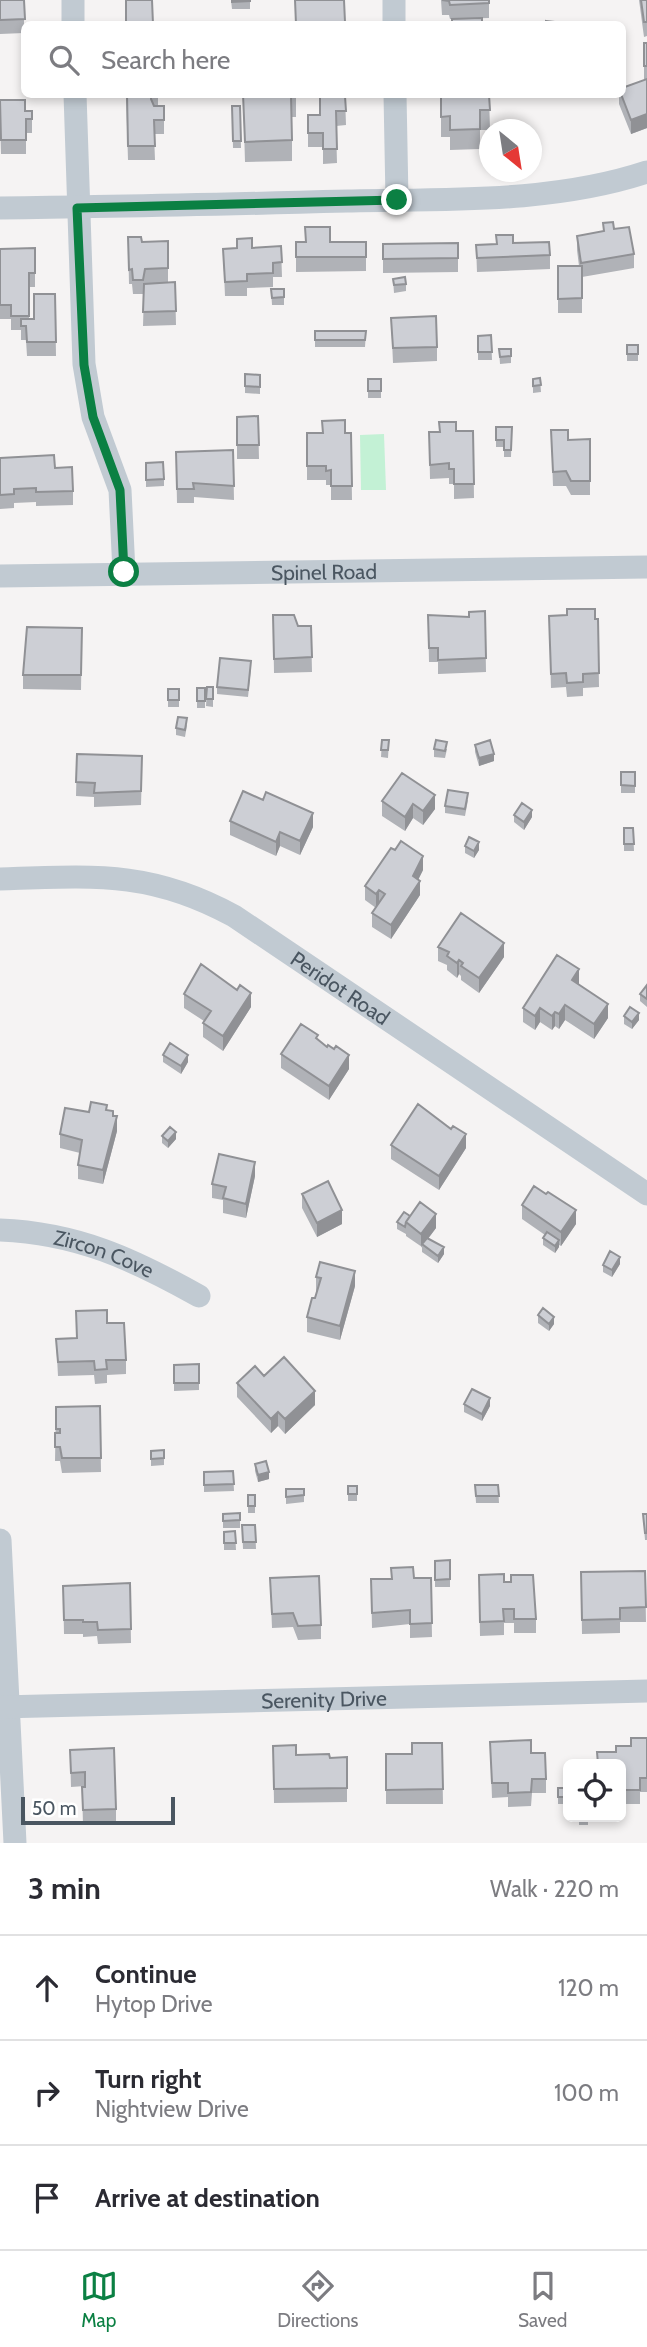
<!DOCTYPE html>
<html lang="en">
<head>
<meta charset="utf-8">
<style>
  body { margin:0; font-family:Cabin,sans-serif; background:#f7f7f7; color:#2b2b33 }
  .controls { position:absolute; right:21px; bottom:21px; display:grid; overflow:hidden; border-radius:10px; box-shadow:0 4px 10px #0003 }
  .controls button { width:63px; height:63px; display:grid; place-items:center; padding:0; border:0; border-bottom:2px solid #e1e1e2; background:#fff; color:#2b2b33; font:35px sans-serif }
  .compass { position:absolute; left:479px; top:119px; width:63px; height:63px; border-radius:50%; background:#fff; box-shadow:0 4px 10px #0003; rotate:150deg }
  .scale { position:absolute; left:21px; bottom:18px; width:154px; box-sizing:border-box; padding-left:7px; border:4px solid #4a5661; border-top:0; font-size:19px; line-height:24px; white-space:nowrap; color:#4a5661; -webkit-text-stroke:5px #fff; paint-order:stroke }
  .stop { position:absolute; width:21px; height:21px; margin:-16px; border:5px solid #0b8043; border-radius:50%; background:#fff }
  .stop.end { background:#0b8043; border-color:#fff; box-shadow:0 2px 7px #0008 }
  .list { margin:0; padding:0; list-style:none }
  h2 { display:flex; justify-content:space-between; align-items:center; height:91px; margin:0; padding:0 28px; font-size:30px }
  h2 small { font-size:23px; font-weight:400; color:#7c7c81 }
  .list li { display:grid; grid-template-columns:46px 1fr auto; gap:21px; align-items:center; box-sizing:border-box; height:105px; padding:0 28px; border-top:2px solid #e1e1e2 }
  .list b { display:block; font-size:26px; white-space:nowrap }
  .list p { margin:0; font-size:23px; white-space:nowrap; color:#7c7c81 }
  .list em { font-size:23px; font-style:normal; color:#7c7c81 }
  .icon { flex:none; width:38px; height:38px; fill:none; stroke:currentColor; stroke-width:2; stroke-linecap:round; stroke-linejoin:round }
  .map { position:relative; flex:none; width:647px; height:1843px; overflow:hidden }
  .search { position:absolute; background:#fff; box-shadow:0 4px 10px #0003; left:21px; right:21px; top:21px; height:77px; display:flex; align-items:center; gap:18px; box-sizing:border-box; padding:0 24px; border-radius:10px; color:#7c7c81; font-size:26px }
  .sheet { height:406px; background:#fff }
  nav { display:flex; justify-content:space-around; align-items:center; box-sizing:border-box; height:98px; border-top:2px solid #e1e1e2; background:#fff; font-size:19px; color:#7c7c81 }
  nav a { display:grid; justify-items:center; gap:4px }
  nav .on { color:#0b8043 }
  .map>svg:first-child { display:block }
  .green { fill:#c3f1d5 }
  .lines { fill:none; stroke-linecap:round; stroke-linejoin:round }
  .street { stroke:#c1cad2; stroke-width:23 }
  .wall { fill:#b0b2b7 }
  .shaded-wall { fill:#909195 }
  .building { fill:#cdcfd5; stroke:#909195; stroke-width:2 }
  .route { stroke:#0b8043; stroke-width:9 }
  .labels { text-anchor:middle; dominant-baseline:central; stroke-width:5; stroke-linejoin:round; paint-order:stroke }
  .street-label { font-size:21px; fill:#4a5661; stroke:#fff }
</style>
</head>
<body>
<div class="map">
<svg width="647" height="1843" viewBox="0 0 647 1843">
  <rect width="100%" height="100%" fill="#f5f3f3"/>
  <path class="green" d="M384,434l2,56h-25l-1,-55z"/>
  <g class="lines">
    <g class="street">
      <path d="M73,0v24"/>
      <path d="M394,0v24"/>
      <path d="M75,94l9,270 9,53 27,73 4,82"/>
      <path d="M395,94l2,106"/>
      <path d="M0,208c117,-1 234,-4 352,-7 97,-2 202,2 295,-29"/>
      <path id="s1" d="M0,576l647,-9"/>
      <path id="s2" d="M0,879c92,-3 150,-9 234,37l413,278"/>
      <path id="s3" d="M0,1230c77,3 133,29 199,66"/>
      <path d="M0,1540l15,303"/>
      <path id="s4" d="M0,1707l647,-16"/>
    </g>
  </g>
  <path class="wall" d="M0,0h24v33l-24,1z
    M231,0h19v9h-18z
    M441,0l48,3v15l-39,1 -1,-4h-7z
    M639,0h8v36l-3,1z
    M644,43h3v85l-16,6 -12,-30v-10h3l22,-14z
    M126,94h32v12h6v28h-10l1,26h-27z
    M243,94h53v23h-4v44l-47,1z
    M441,94l48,1 1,35h-10v19l-30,1v-13h-9z
    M345,96l1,29 -10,1 1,37 -14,1v-17h-15v-32h12l16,-18z
    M232,106h8l1,42h-8z
    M25,111h7v22h-6v21h-25l-1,-37z
    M603,223l11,6 20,25v14l-52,9v36h-24v-47h21l-2,-16v-14l26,-5z
    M128,237l14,5 26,-1v41h7l1,43 -33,1 1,-34 -1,2h-10l-1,-10h-3z
    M296,242h70v29l-70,1z
    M458,243v29l-75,1v-29z
    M513,243l37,12v14l-73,3 -1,-27z
    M281,246l1,31h-9v10l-26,1v8h-22l-2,-47z
    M35,248v39h-6v32h5l21,-25 1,62h-29l-1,-16h-5v-10h-10v-11h-11v-70z
    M393,279l13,5v7l-12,2z
    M271,289h13v16h-12z
    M391,318l46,29v14l-44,2z
    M315,331h51l-1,16h-50z
    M491,335l1,25h-14v-24z
    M627,345h11v16h-11z
    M499,349h12v14l-11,1z
    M245,374l15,1v19l-15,-1z
    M540,378l1,14 -8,1v-14z
    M368,379h13v19h-13z
    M258,416l1,43h-22v-42z
    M496,427h16l-1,30h-7v-10h-8z
    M551,430l17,10 22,-1v56h-19l-5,-9h-13z
    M473,431l1,67 -20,1v-15h-5v-6l-19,1 -1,-47z
    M307,433h44l1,67h-21v-15h-5v-5h-19z
    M233,450l1,50 -40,-3v6h-17l-1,-51z
    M0,458l55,10 18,23v14l-37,1v-4l-22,1v5l-14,1z
    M146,463l18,16v7l-18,1z
    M485,611l1,61 -48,2v-12h-9l-1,-47 41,2z
    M273,615l25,11h13l1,46 -38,1z
    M549,616l49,3 1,68 -16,1v8l-16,1 -1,-10 -15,1z
    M82,628l-1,62 -58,-1v-14z
    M251,668l-3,29 -31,-3v-7z
    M207,687h6v20l-7,-1z
    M197,688h8v20h-8z
    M168,689h11v18h-11z
    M187,725l-2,12 -9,-2v-7z
    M382,740h7l-1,18 -7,-1z
    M475,745l19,16 -15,5 -4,-14z
    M434,749h13l-2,9 -11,-1z
    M77,754l65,16 -1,35 -47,2v-10l-18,-1z
    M621,772h14v21h-14z
    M435,795v14l-12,16 -10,-7 -8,13 -23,-15v-15z
    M468,800l-3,16 -20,-3v-7z
    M514,815l18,2 -8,13 -10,-8z
    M230,821l83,6 -13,28 -20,-9 -4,10 -46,-21z
    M624,828h9l1,23h-10z
    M465,846l14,4 -5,8 -9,-5z
    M423,870l-5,10 2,15 -29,44 -19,-12v-14l4,-5 -11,-8v-14z
    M438,947l66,10 -25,36 -18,-13v-4l-2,-2 -2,4 -10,-8v-5l-9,-4z
    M579,984l29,34 -14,21 -29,-19 -6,9 -4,-3 -3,4 -12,-8 -5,8 -12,-8v-14z
    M647,985v22l-7,-6v-7z
    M184,994l67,13 -28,44 -20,-14v-14l1,-2 -20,-13z
    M624,1016l15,4 -7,9 -8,-5z
    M318,1040l9,7 7,2 15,20 -20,31 -48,-32v-14z
    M163,1055l25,7 -7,12 -18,-12z
    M107,1110l6,6 4,15 -14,53 -25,-5v-14l2,-12 -20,-5v-14l29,-22z
    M451,1129l15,19 -27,42 -48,-31v-14z
    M162,1136l14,3 -8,9 -6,-5z
    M255,1176l-9,42 -23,-5v-13l-11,-2v-14z
    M302,1194l40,30 -25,13 -15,-29z
    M522,1205l54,19 -15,22 -2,-1v2l-4,6 -12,-8v-7l2,-3 -23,-16z
    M410,1216l26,12 -8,11 16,15 -6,9 -16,-11v-5l-16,-11v-2l-9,-5v-7z
    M620,1264l-8,13 -9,-5v-7z
    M316,1277l39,9 -15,54 -33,-8v-15l10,-26h-1z
    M76,1311l31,12 19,37v14l-19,1v8l-12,1 -1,-9 -36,1 -2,-37 21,-1z
    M538,1315l16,9 -5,7 -11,-8z
    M199,1364v26l-25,1v-26z
    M237,1383l78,22 -30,29 -7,-8 -7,7 -34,-36z
    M464,1404l26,2 -8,15 -18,-9z
    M100,1406l1,66 -39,1 -2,-12h-5l1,-54z
    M164,1450v15l-13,1v-15z
    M255,1464l14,15 -11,3 -3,-11z
    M233,1471l1,20 -30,1v-20z
    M475,1485h23l1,18h-23z
    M348,1486h9v15h-9z
    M286,1489h18v13l-18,2z
    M248,1495h7v18h-7z
    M240,1513v15h-17v-14z
    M643,1514h4v26h-2z
    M242,1525h13l1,24h-13z
    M235,1531l1,19h-12v-18z
    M450,1560v27h-15v-26z
    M391,1568l23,10h17l1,59 -22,1v-14l-38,4 -1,-49h20z
    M645,1571l1,51h-26v11l-38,1 -1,-62z
    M479,1575l25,7 32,37v14h-22v-10h-10v12l-24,1z
    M270,1578l51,47v14l-23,1 -5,-13 -21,1z
    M130,1583l1,60 -33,1 -1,-8 -14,1v-3h-19l-1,-48z
    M647,1738v54h-7v12h-19v-40l-5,-12 15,-6z
    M490,1742l41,11 15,26v14h-14l-1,13 -23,1v-10l-16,1z
    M442,1743l1,61h-57v-50h26z
    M273,1746l23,9 34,3 17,-1v45l-73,1z
    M70,1750l46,59v14l-33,2 -1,-38 3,-1 -14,1z
    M558,1788h10l-1,16h-9z
    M579,1817h9v8h-9z"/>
  <path class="shaded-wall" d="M647,114v14l-16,6v-14z
    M494,754v7l-15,5v-8z
    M435,795v14l-12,16v-14z
    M413,804v14l-8,13v-14z
    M532,810v7l-8,13v-8z
    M313,813v14l-13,28v-14z
    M280,832v14l-4,10v-14z
    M479,842v8l-5,8v-7z
    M423,856v14l-10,20v-14z
    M420,881v14l-29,44v-14z
    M379,890v14l-3,4v-14z
    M504,943v14l-25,36v-15z
    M459,960v14l-2,4v-15z
    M579,969v15l-7,10v-14z
    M251,993v14l-28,44v-15z
    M608,1004v14l-14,21v-15z
    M565,1005v15l-6,9v-15z
    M540,1008v14l-5,8v-14z
    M555,1012v14l-3,4v-14z
    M639,1013v7l-7,9v-7z
    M188,1055v7l-7,12v-8z
    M349,1055v14l-20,31v-14z
    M117,1116v15l-14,53v-14z
    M176,1132v7l-8,9v-7z
    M466,1134v14l-27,42v-14z
    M255,1162v14l-9,42v-14z
    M342,1210v14l-25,13v-14z
    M576,1210v14l-15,22v-14z
    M436,1214v14l-13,17 -1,-1 -1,4v-14z
    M559,1240v7l-4,6v-7z
    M444,1247v7l-6,9v-7z
    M620,1257v7l-8,13v-7z
    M355,1271v15l-15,54v-14z
    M554,1317v7l-5,7v-7z
    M315,1391v14l-30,29v-15z
    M490,1398v8l-8,15v-7z
    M278,1412v14l-7,7v-14z
    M269,1472v7l-11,3v-7z"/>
  <path class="building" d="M0,0h24l1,19 -25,1z
    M126,0h26l1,24h-27z
    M232,0h18v1l-18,1z
    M295,0h49l1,22 -9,1v1h-40z
    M442,0h47v3l-39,2 -1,-4z
    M641,0h6v22h-3z
    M482,18v6h-30v-5z
    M546,21l8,1v2h-8z
    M644,43h3v23h-3z
    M647,79v35l-16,6 -10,-26h1v-6z
    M127,94h24v5l3,7h10v14h-10l1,26h-27z
    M243,94h53v2h-5l1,44 -47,2z
    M320,94h16v3l9,-1 1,15h-10l1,38h-14v-16h-15v-18h12z
    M441,94l48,1 1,15h-10v19l-30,1v-14l-9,1z
    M0,100h25v11h7v8h-6v21h-25z
    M232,106h8l1,35h-8z
    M613,222l1,7 15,-2 5,27 -53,9 -4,-27 27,-5 -1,-8z
    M305,227h25v15h36v15h-70v-15h10z
    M496,235h17v8l36,-1 1,13 -73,3 -1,-13 21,-1z
    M128,237h13l1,5 26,-1v27l-23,1 -2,11h-10l-1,-11 -3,1z
    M252,238v10l29,-2 1,16 -9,1v10l-26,1v7l-22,1 -2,-33 14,-1v-9z
    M458,243v15l-75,1v-15z
    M35,248v25h-6v43h-18v-11h-11v-56z
    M558,266h24v32l-24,1z
    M405,277l1,7 -12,1 -1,-6z
    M175,282l1,29 -33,1 1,-28z
    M271,289h13v8l-12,1z
    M34,294h21l1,48h-29l-1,-16h-5v-7h13z
    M436,316l1,31 -44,1 -2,-30z
    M315,331h51l-1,9h-50z
    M491,335l1,17h-14v-16z
    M627,345h11v9h-11z
    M499,349h12v7l-11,1z
    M245,374l15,1v12l-15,-1z
    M540,378l1,7 -8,1v-7z
    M368,379h13v12h-13z
    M258,416l1,29h-22v-28z
    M345,420v13h6l1,53h-21v-16l-5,1v-5h-19v-33h16l-1,-12z
    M439,422h17v9h17l1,53h-20v-15h-5v-6l-19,2 -1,-33h11z
    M496,427h16l-1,23h-7v-10h-8z
    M551,430h17v10l22,-1v42h-19l-5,-10 -13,1z
    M233,450l1,36 -41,-3 1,6h-17l-1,-37z
    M54,455l1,13 17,-1 1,24 -37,1v-4l-22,1v5l-14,1v-37z
    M163,462l1,17 -18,1v-17z
    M567,609h28v10h3l1,54 -16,1v8l-16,1 -1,-10 -15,1 -2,-58 18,-1z
    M485,611l1,47 -48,2v-12h-9l-1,-33 41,2v-5z
    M273,615h21l4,11h13l1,31 -38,2z
    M27,627l55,1 -1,47h-58z
    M220,658l31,3 -3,29 -31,-3z
    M207,687h6v12h-7z
    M197,688h8v13h-8z
    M168,689h11v11h-11z
    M178,717l9,1 -2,12 -9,-2z
    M382,740h7l-1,10h-7z
    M436,740l11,2 -2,9 -11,-2z
    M490,740l4,14 -15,4 -4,-13z
    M77,754l65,2 -1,35 -47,2 1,-10 -19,-1z
    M621,772h14v14l-14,-1z
    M402,773l33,22 -12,16 -10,-7 -8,13 -23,-16z
    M448,790l20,3 -3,16 -20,-3z
    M243,791l20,9 3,-8 47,21 -13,28 -20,-9 -4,10 -46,-21z
    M522,803l10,7 -8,12 -10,-7z
    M624,828h9l1,16h-10z
    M469,837l10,5 -5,9 -9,-5z
    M401,841l22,15 -10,20 7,5 -29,44 -19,-12 13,-19 -6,-4 -3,4 -11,-8 26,-38 4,2z
    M461,913l43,30 -25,35 -18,-12 2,-3 -4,-3 -2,3 -10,-7 2,-4 -11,-5z
    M557,955l22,14 -7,11 36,24 -14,20 -29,-19 -6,9 -4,-2 -3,4 -12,-8 -5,8 -12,-8z
    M201,964l36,26 3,-5 11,8 -28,43 -20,-13 8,-12 -27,-17z
    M647,985v14l-7,-5z
    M630,1007l9,6 -7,9 -8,-6z
    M301,1024l17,11 -2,3 11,9 1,-2 6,4 2,-3 13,9 -20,31 -48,-32z
    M170,1043l18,12 -7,11 -18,-11z
    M91,1102l16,3 -1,5 7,1v5h4l-14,54 -25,-5 4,-25 -22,-6 5,-26 24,4z
    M418,1104l33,25 2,-3 13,8 -27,42 -48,-31z
    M170,1127l6,5 -8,9 -6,-5z
    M219,1154l36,8 -9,42 -23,-6 3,-11 -14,-3z
    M328,1181l14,29 -25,13 -15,-29z
    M534,1186l12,8 2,-2 28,18 -15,22 -39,-27z
    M420,1202l16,12 -15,20 -15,-12z
    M404,1212l6,4 -4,6 -1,5 -8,-5z
    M547,1232l12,8 -4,6 -12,-8z
    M427,1238l17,9 -6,9 -16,-12z
    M610,1251l10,6 -8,13 -9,-5z
    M320,1262l35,9 -15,55 -33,-9 5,-19h3l6,-20 -5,-1z
    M543,1308l11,9 -5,7 -11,-9z
    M107,1310v13h17l2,37h-20l1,9 -12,1 -1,-9 -36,1 -2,-23 21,-1 -1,-27z
    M284,1357l31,34 -30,28 -7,-7 -7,7 -34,-36 18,-17 9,10z
    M199,1364v19h-25v-18z
    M472,1389l18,9 -8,16 -18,-10z
    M100,1406l1,52h-39l-2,-11h-5v-14h5v-4h-4v-22z
    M164,1450v8l-13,1v-8z
    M266,1461l3,11 -11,3 -3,-11z
    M233,1471l1,13 -30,1v-13z
    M475,1485h23l1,11h-23z
    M348,1486h9v8h-9z
    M286,1489h18v6l-18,2z
    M248,1495h7v11h-7z
    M240,1513v7l-17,1v-7z
    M643,1514h4v19h-2z
    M242,1525h13l1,17h-13z
    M235,1531l1,12h-12v-11z
    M450,1560v19l-15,1v-19z
    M413,1567l1,11h17l1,45 -22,1v-14l-38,3 -1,-34h21l-1,-11z
    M645,1571l1,36 -26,1v11l-38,1 -1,-48z
    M504,1574v8h7v-7h22l3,44h-22v-10h-11l1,12 -24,1 -1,-47z
    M319,1576l2,49 -23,1 -5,-13 -21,1 -2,-36z
    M130,1583l1,46 -33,1 -1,-8h-14v-2h-19l-1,-34z
    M631,1738h16v40h-7v12h-19v-26h-23l-1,-12h19v-6h15z
    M531,1740v13h14l1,26h-14l-1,13 -23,1v-10h-16l-2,-41z
    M412,1743h30l1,46 -57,1v-36h26z
    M296,1745v10l33,-1 1,4 17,-1v31l-73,1 -1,-43z
    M114,1748l2,61 -33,1 -1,-23h3v-15l-14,1 -1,-23z
    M558,1788h10l-1,9h-9z"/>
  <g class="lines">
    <path class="route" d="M124,572l-4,-82 -27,-73 -9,-52 -7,-157 320,-8"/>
  </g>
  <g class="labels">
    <g class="street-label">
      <text stroke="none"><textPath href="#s1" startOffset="324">Spinel Road</textPath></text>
      <text stroke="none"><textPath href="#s2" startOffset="369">Peridot Road</textPath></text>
      <text stroke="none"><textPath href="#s3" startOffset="107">Zircon Cove</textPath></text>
      <text stroke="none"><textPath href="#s4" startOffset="324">Serenity Drive</textPath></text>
    </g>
  </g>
</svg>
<div class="controls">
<button><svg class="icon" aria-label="locate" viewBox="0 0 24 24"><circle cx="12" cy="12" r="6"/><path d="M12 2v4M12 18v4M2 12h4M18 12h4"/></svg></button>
</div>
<svg class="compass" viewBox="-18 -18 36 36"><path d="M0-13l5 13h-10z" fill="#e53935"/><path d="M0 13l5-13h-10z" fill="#7c7c81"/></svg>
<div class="scale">50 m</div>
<div class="stop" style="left:124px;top:572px"></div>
<div class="stop end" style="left:397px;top:200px"></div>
<div class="search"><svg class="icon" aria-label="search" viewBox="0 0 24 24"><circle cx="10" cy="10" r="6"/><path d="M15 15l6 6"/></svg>Search here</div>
</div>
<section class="sheet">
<h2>3 min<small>Walk · 220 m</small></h2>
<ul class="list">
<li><svg class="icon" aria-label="ahead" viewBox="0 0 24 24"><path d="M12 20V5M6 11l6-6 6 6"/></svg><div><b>Continue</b><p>Hytop Drive</p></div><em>120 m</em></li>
<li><svg class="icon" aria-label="right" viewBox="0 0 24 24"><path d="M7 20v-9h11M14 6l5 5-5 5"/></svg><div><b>Turn right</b><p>Nightview Drive</p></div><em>100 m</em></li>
<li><svg class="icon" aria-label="arrive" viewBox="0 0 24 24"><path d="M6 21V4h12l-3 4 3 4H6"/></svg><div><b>Arrive at destination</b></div></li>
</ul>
</section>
<nav>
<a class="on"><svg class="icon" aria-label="map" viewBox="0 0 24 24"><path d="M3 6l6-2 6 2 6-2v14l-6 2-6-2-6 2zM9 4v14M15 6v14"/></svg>Map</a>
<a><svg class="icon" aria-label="directions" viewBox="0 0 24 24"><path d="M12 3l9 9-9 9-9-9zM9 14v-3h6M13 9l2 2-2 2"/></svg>Directions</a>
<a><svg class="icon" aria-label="saved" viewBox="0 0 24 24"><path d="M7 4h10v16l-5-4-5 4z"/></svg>Saved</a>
</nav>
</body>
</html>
